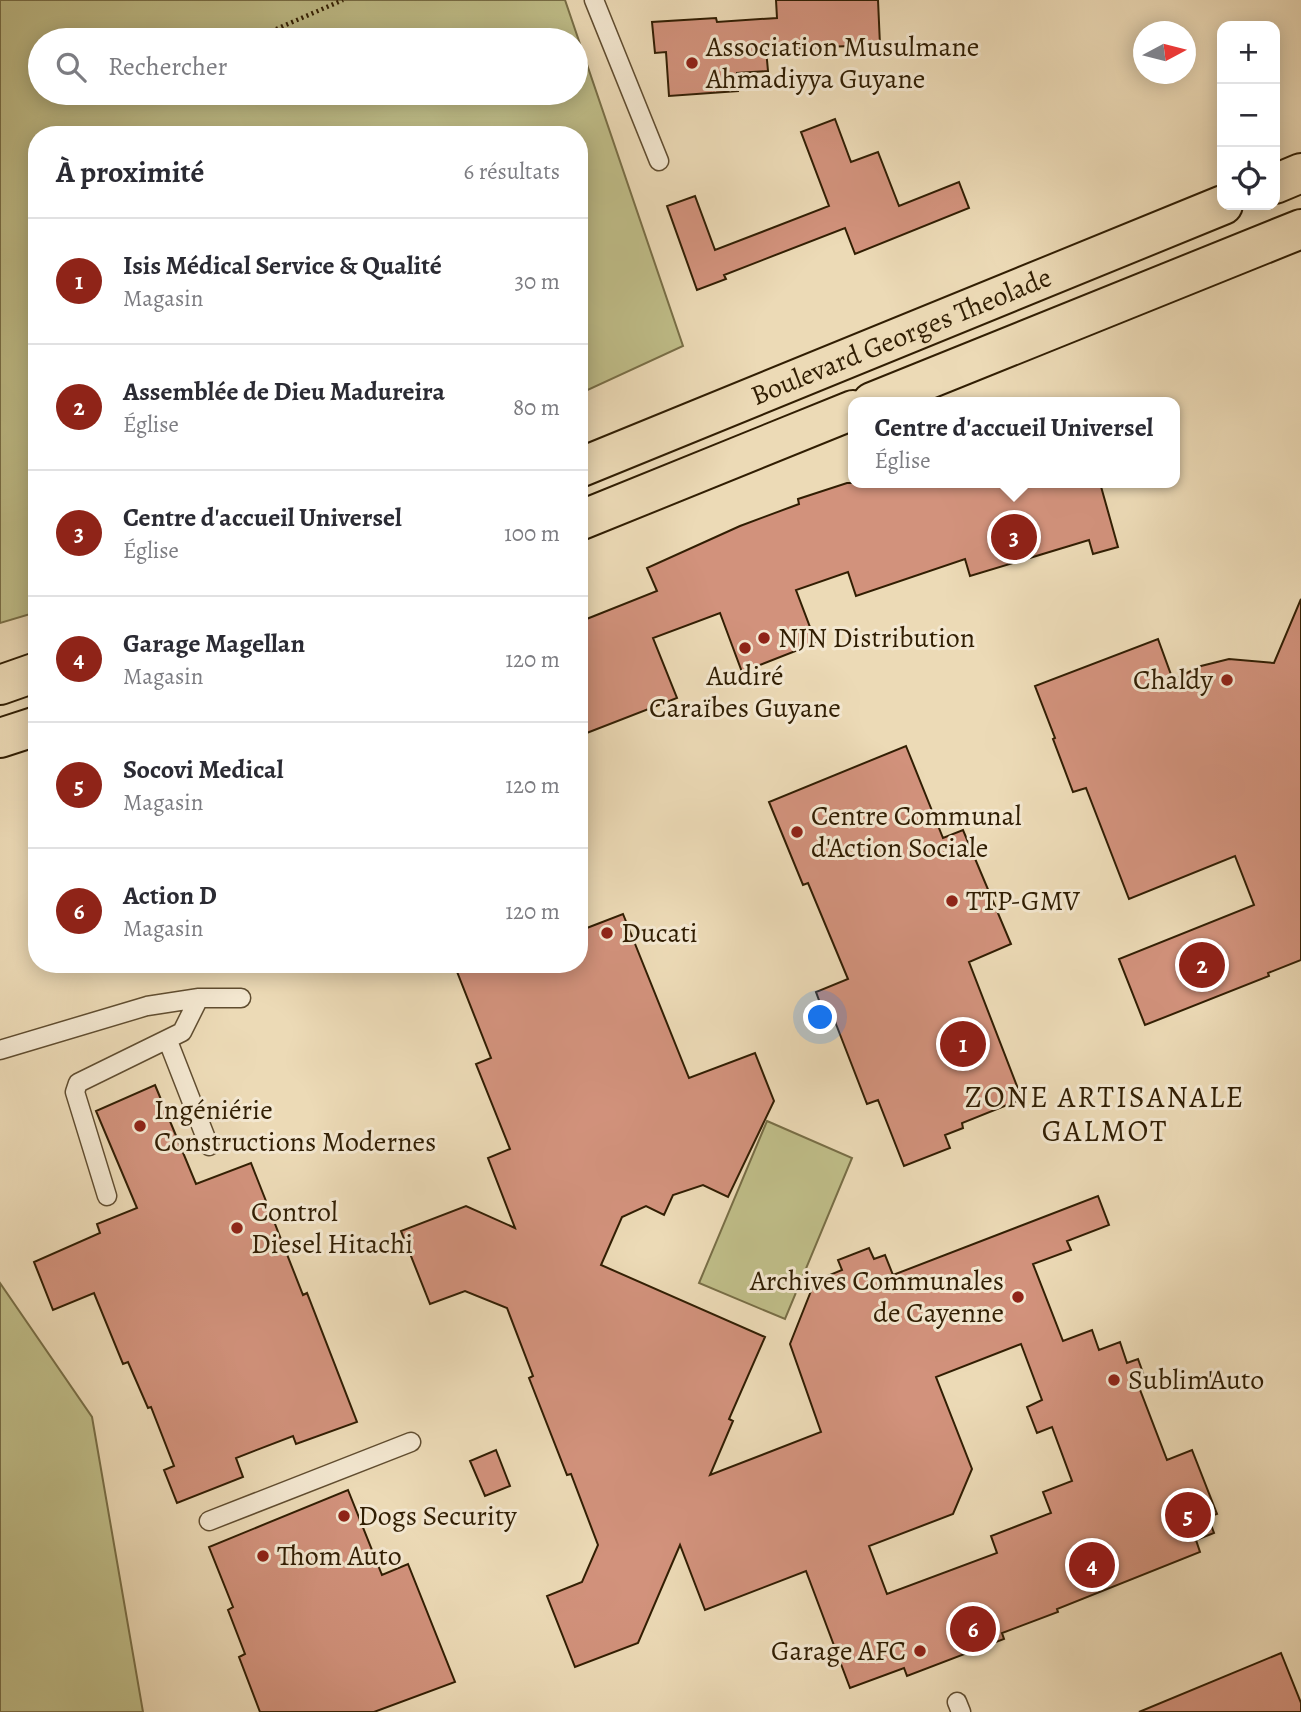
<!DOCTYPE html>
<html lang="fr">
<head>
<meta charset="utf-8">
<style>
  body { margin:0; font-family:Alegreya,serif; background:#f7f7f7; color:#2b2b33 }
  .controls { position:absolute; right:21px; top:21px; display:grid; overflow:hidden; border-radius:14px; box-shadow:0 4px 18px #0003 }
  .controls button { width:63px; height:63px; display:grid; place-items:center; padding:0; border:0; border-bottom:2px solid #e1e1e2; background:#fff; color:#2b2b33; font:35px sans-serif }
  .compass { position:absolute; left:1133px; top:21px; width:63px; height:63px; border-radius:50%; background:#fff; box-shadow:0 4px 18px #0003; rotate:83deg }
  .you { position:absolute; left:821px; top:1018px; width:24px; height:24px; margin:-18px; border:5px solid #fff; border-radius:50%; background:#1a73e8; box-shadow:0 0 0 10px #1a73e833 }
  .badge { display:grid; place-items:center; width:46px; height:46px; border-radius:50%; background:#8f2418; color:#fff; font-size:23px; font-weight:700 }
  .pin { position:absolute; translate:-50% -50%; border:4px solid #fff; box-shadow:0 2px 7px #0006 }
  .popup { position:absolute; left:848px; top:397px; width:332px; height:91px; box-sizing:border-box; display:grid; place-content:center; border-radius:14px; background:#fff; filter:drop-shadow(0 2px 5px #0005); font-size:23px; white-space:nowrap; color:#7c7c81 }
  .popup b { font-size:26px; color:#2b2b33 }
  .popup::after { content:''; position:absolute; left:50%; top:100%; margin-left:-14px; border:14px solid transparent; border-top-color:#fff }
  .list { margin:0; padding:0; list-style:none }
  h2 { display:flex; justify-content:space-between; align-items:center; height:91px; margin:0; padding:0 28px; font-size:30px }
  h2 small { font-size:23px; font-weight:400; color:#7c7c81 }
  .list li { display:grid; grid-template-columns:46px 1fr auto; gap:21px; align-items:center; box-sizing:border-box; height:126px; padding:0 28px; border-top:2px solid #e1e1e2 }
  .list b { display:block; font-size:26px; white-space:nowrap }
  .list p { margin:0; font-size:23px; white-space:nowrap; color:#7c7c81 }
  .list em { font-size:23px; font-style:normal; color:#7c7c81 }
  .icon { flex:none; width:38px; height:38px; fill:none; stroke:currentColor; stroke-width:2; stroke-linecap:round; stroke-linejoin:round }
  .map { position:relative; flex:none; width:1301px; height:1712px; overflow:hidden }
  .search { position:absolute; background:#fff; box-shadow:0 4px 18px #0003; left:28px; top:28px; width:560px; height:77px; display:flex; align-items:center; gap:18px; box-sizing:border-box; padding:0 24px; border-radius:38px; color:#7c7c81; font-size:26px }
  .panel { position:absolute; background:#fff; box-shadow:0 4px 18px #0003; left:28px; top:126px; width:560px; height:847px; border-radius:28px }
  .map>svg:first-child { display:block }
  .green { fill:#bfbd88; stroke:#786e46; stroke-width:2; fill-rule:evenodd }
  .building { fill:#d2927c; stroke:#311e03; stroke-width:2; fill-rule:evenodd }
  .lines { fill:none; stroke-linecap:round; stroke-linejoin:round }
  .service-casing { stroke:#604d30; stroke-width:21 }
  .primary-casing { stroke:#311e03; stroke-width:42 }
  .path { stroke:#311e03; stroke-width:4.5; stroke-dasharray:2 3.5; stroke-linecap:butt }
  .service { stroke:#f3e7d0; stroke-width:18 }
  .primary { stroke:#ecdab6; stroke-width:38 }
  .poi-dot { fill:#8f2418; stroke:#f3e7d0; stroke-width:2.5 }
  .labels { text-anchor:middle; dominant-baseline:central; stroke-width:6; stroke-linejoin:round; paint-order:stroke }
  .poi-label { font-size:28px; fill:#311e03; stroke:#f3e7d0; text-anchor:start }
  .street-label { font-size:28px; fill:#311e03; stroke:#f3e7d0 }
  .neighbourhood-label { font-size:30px; letter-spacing:2px; fill:#311e03; stroke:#f3e7d0 }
</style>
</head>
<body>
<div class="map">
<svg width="1301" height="1712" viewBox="0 0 1301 1712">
  <rect width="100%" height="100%" fill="#ecdab6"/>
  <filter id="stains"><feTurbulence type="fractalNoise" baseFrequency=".00286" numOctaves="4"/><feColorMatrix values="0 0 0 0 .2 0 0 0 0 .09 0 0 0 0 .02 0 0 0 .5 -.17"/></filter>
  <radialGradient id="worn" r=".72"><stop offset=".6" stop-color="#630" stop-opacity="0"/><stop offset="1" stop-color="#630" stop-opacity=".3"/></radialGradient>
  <path class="green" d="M0,0h565l118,346 -104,48v-259h-542v477l-37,11zM40,40h536v53h-536z
    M767,1121l85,37 -67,161 -86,-36z
    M0,1283l92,134 51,295h-143z"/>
  <path class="building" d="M776,0h102l2,45 -114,4 2,22 -31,2 1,18 -69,5 -3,-44 -11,1 -3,-31 64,-4 1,4 60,-4z
    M835,119l16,43 27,-10 21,54 60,-24 10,26 -114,46 -10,-26 -121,47 2,4 -29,11 -30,-84 28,-10 20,54 114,-44 -28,-74z
    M847,483h253l18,64 -25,7 -4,-14 -119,36 -5,-17 -109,37 -8,-24 -52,18 20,53 -74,29 -22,-59 -67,25 24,60 -98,38v-114l78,-31 -10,-23 93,-42 59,-22 -1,-5z
    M1301,599v361l-33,13 1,3 -124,49 -26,-66 135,-54 -19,-49 -106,43 -43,-111 -13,4 -20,-53 2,-1 -20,-52 123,-47 15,41 28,-14 28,-7 45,4z
    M906,746l37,92 20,-8 48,114 -42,18 53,137 -60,24 1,5 -18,7 5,13 -46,18 -26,-66 -11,4 -33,-85 -7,3 -11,-30 32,-13 -40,-96 -5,2 -34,-83z
    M623,914l66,164 66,-25 19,48 -46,96 -25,-12 -30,10 -9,20 -18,-9 -24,11 -21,48 164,72 -36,82 4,2 -23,54 111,-43 -31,-88 25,-63 27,-11 -4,-10 31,-12 5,11 11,-4 8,20 205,-79 11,29 -42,16 4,9 -38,14 30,77 29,-11 7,20 21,-8 7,21 11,-4 9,25 -8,3 28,73 25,-10 25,64 -9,3 6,16 -18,7 4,12 -143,57 1,3 -56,21 2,6 -97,37 -3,-8 -54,20 -44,-117 -101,39 -25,-65 -42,98 -63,24 -28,-71 35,-14 16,-37 -27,-71 -4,1 -38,-97 4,-2 -26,-68 -42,-17 -35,13 -29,-73 65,-25 49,22 -27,-70 22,-9 -34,-85 15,-6 -37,-94h125v-33zM1021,1344l21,56 -15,7 10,26 15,-6 20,54 -29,11 8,21 -60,23 6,17 -110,41 -18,-48 84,-32 19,-45 -36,-92z
    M155,1085l41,99 55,-21 52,132 4,-2 50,129 -61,22 -3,-8 -57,22 7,19 -66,26 -13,-33 10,-4 -23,-59 -3,1 -20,-46 -5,2 -29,-71 -41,17 -19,-48 66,-29 -3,-9 40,-16 -41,-97z
    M496,1450l14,36 -25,10 -15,-35z
    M348,1490l34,85 26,-11 47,118 -81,30h-114l-21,-55 6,-3 -17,-44 5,-3 -24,-60z
    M1281,1653l20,50v9h-162z"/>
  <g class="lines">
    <defs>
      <path id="service" d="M594,0l65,161
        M168,1041l41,105
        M0,1050l147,-44 52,-8h42
        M107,1196l-32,-104 3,-9 104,-51 17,-34
        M209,1521l202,-79
        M957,1702l4,10"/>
      <g id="primary">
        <path d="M1275,184l26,-11"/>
        <path d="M872,402l429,-173"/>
        <path id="s1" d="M579,468l644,-263"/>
        <path d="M579,521l274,-111"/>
        <path d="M0,685l37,-13"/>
        <path d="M0,738l37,-12"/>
      </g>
    </defs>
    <use href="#service" class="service-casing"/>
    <use href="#primary" class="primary-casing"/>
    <path class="path" d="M251,40l92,-40"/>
    <use href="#service" class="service"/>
    <use href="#primary" class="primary"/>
  </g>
  <g class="poi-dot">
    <circle cx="692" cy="63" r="7"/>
    <circle cx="764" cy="638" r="7"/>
    <circle cx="745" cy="648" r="7"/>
    <circle cx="1227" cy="680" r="7"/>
    <circle cx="797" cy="832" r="7"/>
    <circle cx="952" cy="901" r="7"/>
    <circle cx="607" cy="933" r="7"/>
    <circle cx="140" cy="1126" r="7"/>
    <circle cx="237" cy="1228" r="7"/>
    <circle cx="1018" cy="1297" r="7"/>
    <circle cx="1114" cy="1380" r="7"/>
    <circle cx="344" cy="1516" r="7"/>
    <circle cx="263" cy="1556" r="7"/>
    <circle cx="920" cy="1651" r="7"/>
  </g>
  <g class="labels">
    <g class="poi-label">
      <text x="706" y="47">Association Musulmane<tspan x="706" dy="32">Ahmadiyya Guyane</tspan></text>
      <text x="778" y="638">NJN Distribution</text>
      <text x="745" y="676" text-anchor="middle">Audiré<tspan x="745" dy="32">Caraïbes Guyane</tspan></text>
      <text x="1213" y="680" text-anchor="end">Chaldy</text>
      <text x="811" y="816">Centre Communal<tspan x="811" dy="32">d'Action Sociale</tspan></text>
      <text x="966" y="901">TTP-GMV</text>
      <text x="621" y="933">Ducati</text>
      <text x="154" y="1110">Ingéniérie<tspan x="154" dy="32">Constructions Modernes</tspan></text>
      <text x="251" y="1212">Control<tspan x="251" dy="32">Diesel Hitachi</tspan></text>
      <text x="1004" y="1281" text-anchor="end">Archives Communales<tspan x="1004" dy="32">de Cayenne</tspan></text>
      <text x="1128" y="1380">Sublim'Auto</text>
      <text x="358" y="1516">Dogs Security</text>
      <text x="277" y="1556">Thom Auto</text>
      <text x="906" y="1651" text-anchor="end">Garage AFC</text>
    </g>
    <g class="street-label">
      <text stroke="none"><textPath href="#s1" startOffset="348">Boulevard Georges Theolade</textPath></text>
    </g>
    <g class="neighbourhood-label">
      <text x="1105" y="1097">ZONE ARTISANALE<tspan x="1105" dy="34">GALMOT</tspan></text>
    </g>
  </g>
  <rect width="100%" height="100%" filter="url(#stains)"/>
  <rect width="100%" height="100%" fill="url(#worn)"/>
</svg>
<div class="controls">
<button>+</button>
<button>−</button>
<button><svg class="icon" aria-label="locate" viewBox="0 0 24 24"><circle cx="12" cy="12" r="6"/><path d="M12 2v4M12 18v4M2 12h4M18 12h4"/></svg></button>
</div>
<svg class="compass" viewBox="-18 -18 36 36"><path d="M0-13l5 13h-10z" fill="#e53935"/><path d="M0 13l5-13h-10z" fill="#7c7c81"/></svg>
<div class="you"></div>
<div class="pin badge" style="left:963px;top:1044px">1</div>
<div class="pin badge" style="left:1202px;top:965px">2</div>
<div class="pin badge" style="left:1014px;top:537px">3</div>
<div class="popup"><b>Centre d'accueil Universel</b>Église</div>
<div class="pin badge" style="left:1092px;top:1565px">4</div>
<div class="pin badge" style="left:1188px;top:1515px">5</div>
<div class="pin badge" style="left:973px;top:1629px">6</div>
<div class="search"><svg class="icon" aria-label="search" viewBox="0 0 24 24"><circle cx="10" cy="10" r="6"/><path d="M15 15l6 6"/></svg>Rechercher</div>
<section class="panel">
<h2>À proximité<small>6 résultats</small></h2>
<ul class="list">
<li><span class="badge">1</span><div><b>Isis Médical Service &amp; Qualité</b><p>Magasin</p></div><em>30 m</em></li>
<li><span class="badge">2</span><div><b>Assemblée de Dieu Madureira</b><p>Église</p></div><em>80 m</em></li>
<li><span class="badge">3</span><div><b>Centre d'accueil Universel</b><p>Église</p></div><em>100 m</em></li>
<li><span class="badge">4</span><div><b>Garage Magellan</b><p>Magasin</p></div><em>120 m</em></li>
<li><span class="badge">5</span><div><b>Socovi Medical</b><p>Magasin</p></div><em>120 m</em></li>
<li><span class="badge">6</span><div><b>Action D</b><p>Magasin</p></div><em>120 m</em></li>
</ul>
</section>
</div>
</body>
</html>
